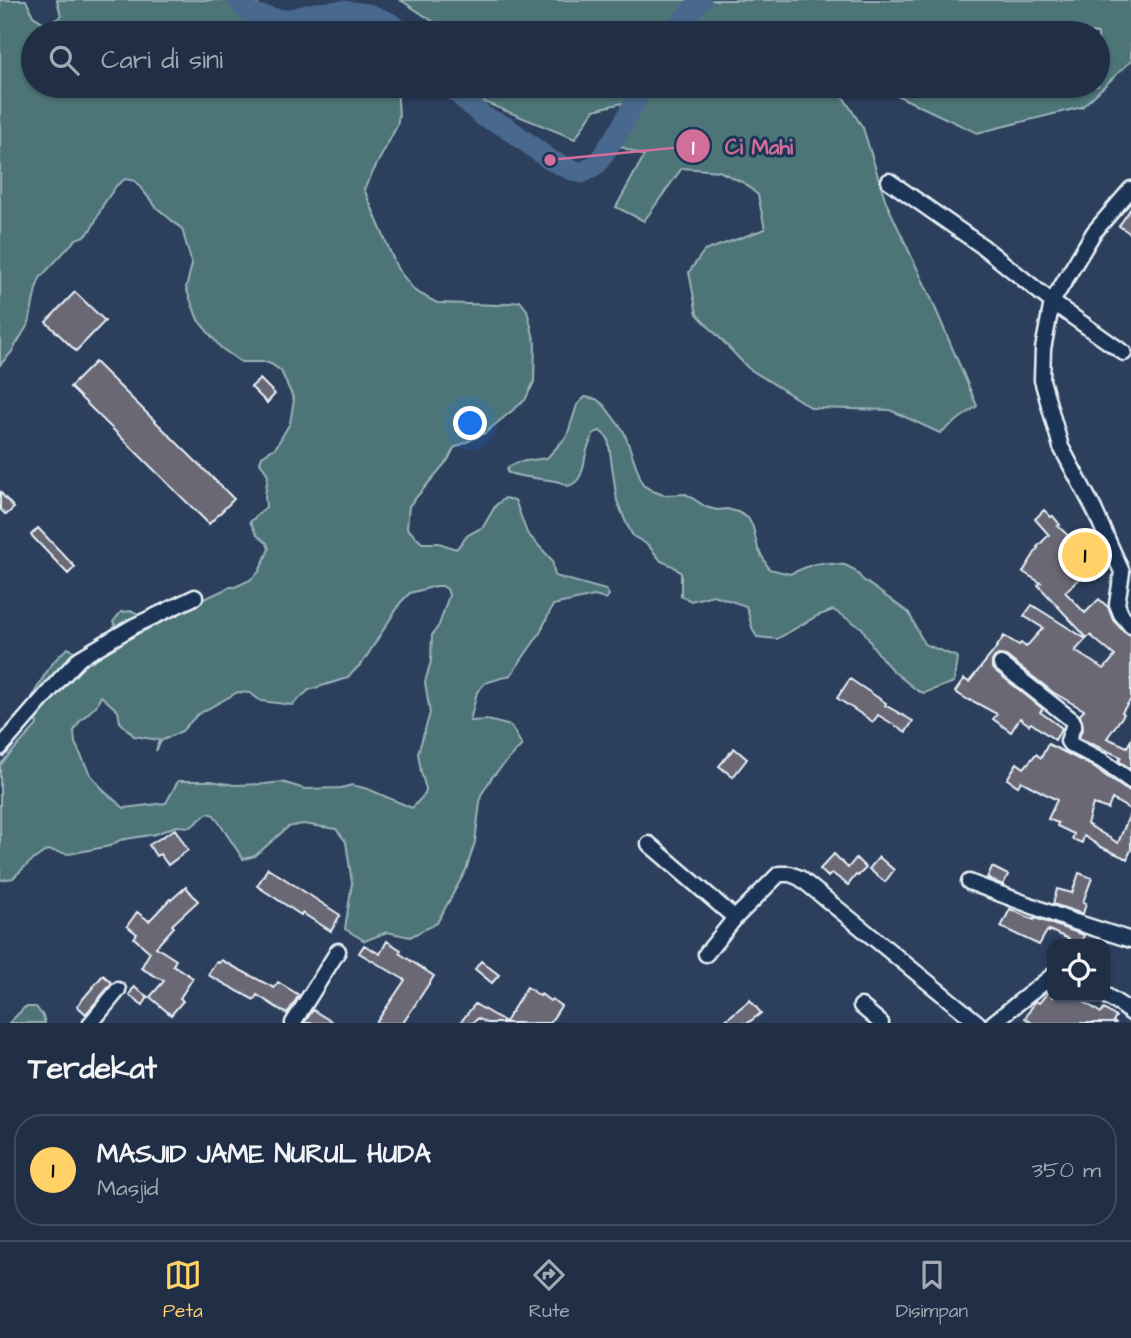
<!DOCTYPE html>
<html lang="id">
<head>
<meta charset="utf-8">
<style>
  body { margin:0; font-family:"Architects Daughter",sans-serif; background:#2d3b51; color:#f1f3f6 }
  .controls { position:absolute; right:21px; bottom:21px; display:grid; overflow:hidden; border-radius:14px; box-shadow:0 2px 5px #0004 }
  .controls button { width:63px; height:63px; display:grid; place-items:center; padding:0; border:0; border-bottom:2px solid #3e4a5f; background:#212f46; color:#f1f3f6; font:35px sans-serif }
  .you { position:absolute; left:471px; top:424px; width:24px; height:24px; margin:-18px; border:5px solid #fff; border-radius:50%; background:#1a73e8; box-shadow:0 0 0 10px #1a73e833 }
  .badge { display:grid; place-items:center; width:46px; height:46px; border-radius:50%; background:#ffd166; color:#111; font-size:23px; font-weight:700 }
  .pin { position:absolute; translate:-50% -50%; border:4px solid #fff; box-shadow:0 2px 7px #0006 }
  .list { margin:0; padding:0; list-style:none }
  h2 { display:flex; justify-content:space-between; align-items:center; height:91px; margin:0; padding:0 28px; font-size:30px }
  h2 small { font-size:23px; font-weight:400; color:#a2a9b3 }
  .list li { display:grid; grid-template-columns:46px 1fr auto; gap:21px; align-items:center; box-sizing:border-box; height:112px; margin:0 14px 14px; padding:0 14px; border:2px solid #3e4a5f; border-radius:28px }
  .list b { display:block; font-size:26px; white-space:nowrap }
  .list p { margin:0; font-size:23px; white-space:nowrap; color:#a2a9b3 }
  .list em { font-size:23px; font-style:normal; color:#a2a9b3 }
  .icon { flex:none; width:38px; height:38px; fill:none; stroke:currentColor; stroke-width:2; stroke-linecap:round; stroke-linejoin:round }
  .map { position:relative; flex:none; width:1131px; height:1023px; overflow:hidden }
  .search { position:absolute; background:#212f46; box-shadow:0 2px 5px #0004; left:21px; right:21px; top:21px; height:77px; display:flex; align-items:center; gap:18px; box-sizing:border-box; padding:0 24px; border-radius:38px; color:#a2a9b3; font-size:26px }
  .sheet { height:217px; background:#212f46 }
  nav { display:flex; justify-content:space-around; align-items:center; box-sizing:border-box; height:98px; border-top:2px solid #3e4a5f; background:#212f46; font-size:19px; color:#a2a9b3 }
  nav a { display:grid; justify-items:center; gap:4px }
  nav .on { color:#ffd166 }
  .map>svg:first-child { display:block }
  .green { fill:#4e7578; stroke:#9bb3b8; stroke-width:2; fill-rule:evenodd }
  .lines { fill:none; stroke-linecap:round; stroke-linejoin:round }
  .river { stroke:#48678d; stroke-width:21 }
  .building { fill:#6a6775; stroke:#e8f1f8; stroke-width:2 }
  .minor-casing { stroke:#e8f1f8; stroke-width:19 }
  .minor { stroke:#1d3557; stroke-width:14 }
  .leader { fill:none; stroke:#d16f9a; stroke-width:2.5 }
  .callout-dot { fill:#d16f9a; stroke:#1d3557; stroke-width:2.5 }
  .mark-label { font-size:21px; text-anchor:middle; font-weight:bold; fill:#fff }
  .callout-label { font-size:21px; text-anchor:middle; font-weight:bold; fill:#d16f9a; stroke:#1d3557; stroke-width:6; stroke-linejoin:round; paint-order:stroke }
</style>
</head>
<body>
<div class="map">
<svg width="1131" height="1023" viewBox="0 0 1131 1023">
  <rect width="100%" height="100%" fill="#2c3f5d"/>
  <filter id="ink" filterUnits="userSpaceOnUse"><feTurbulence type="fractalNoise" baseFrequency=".0143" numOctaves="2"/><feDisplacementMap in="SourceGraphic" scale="14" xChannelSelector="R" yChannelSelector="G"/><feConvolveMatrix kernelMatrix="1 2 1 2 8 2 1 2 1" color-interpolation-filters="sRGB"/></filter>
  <g filter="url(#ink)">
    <path class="green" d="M0,0h26l7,16 15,9 13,-9 -4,-16h187l12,4 32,21 57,-7 23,10 3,5h-338v53h364l2,29 -2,11 -33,63 33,79 18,23 22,12 62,2 21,-4 7,9 8,33 -1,39 -9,18 -40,33 -31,15 -6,12 -39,46 -2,22 15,15h17l17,6 12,-14 15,-8 13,-22 9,-7 10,2 12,33 25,27 3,16 51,14 3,5 -3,4 -12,-3 -41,9 -13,28 -29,42 -26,8 -8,9 -7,29 18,-1 23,6 11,19 -30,32 -11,18 -6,47 -9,28 -29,53 -27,14 -23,-5 -22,9 -20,-12 7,-46 -6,-41 -10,-13 -33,-5 -15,3 -33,29 -12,3 -29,-44 -6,-2 -17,14 -15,-1 -20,8 -36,6 -10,6 -41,8 -22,-4 -18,13 -16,15 -13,2v-115l37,-40 -5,-28c10,-17 19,-37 36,-49l22,12c11,-4 29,-13 28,-27 0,-2 -4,-10 -5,-11l8,-10 12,-1 19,12 78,-36h5l15,-7 9,-8 10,-23 -2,-6 -10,-8 -7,-13 16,-15 -1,-11 3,-21 -8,-13 2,-6 14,-9 14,-24 4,-23 -13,-29 -10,-7 -6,-2h-24l-20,-14 -23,-28 -12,-32 6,-24 -10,-35 -25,-21 -22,-27 -10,-2 -9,7 -13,19 -10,21 -6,9 -11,4 -36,39 -4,11 -7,34 -18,30 -11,12zM436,586h6l5,3 2,6 -10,30 -7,10 -1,26 -6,21 5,31 -12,40 3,19 5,17 -1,5 -13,14 -44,-19 -16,-4 -11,3 -36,1 -23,-7 -17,2 -31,1 -23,-4h-33l-12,22 -42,5 -19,-16 -15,-18 -15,-31 -1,-12 6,-10 16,-15 5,-10 17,15 2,11 14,14 25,4 -3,11 5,-10 21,-10 15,-16 41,-23 12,1 11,8 31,4 17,-15 38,-12 16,-16 38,-60 9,-9z
      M399,0h732v61l-49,46 -105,26 -100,-47h221v-53h-654l-4,-7 -38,-25z
      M474,86h395l-29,6 23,36 23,74 45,96 46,108 -37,27 -50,-23 -78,-2 -64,-40 -51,-54 -8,-42 15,-21 61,-22 -7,-34 -14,-12 -25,-12 -37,-3 -38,53 -28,-14 28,-51 -27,-11 5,-42 -28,7 -19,29 -91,-37z
      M585,397l11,2 8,6 20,27 19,53 10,6 11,4 22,-1 20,13 11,3 10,-1 11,3 10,6 5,9 5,22 11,20 21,5 21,-9 11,-2 23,2 10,5 7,9 47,34 15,31 33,13 -3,25 -30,11 -6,-2 -25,-20 -9,-10 -12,-16 -10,-17 -29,-18 -16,6 -40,23 -20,-2c-8,-11 -6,-19 -11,-31l-33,-11 -22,6 -10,-5v-23l-8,-7 -12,-5 -13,-16 -15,-9 -6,-11 -10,-24 -9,-63 -8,-7 -6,2c-2,6 -5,11 -7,17 -4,14 -3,32 -19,36 -11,-9 -45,-6 -61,-14l1,-5 10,-5 29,-4 20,-22 10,-31z
      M25,1007h11l7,9 2,7h-36z"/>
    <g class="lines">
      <path class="river" d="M238,0l13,14 32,6h5l27,-7 27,-2 26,3 22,9 14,10
        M671,33l30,-33
        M449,86l35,31 22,10 44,33 20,9 12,4 15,-9 24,-36 22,-42"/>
    </g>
    <path class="building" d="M1131,208v26l-12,-8z
      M75,292l30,29 -29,30 -30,-29z
      M95,362l139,137 -25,25 -139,-137z
      M260,379l15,15 -8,9 -16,-16z
      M0,492l14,16 -8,7 -6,-6z
      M1044,510l7,7 2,-1 7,9 -2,1 18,17 6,-7 22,20 -16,18 -1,-2 -22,20 20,21 14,-14 9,8 5,13 11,12 7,3v64l-9,13 2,2 -17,24 20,9 4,-7v29l-12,-8 2,-4 -42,-19 4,-11 -3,-12 4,-5 -30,-17 -48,-37 -8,-1 -4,3 -2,4v6l51,41 -3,3 22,16 -7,12 -24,-17 -2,2 -9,-7 -9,14 -18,-13 4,-5 -26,-14 -1,1 -15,-9 9,-13 5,3 25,-31 10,-15 15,9 2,-2 5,4 17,-19 -19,-12 8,-11 54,34 -11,12 29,18 11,-13 -25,-21 -3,3 -49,-53 3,-2 -18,-11 15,-24 -1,-1 12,-12 -14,-16z
      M38,528l37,39 -7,7 -37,-39z
      M850,679l36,24 -1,2 28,16 -7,11 -28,-17 -5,7 -36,-24z
      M1048,744l42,21 35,24 6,2v19l-19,-11 -4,10 -15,-5 -6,20 31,19 13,-32v39l-4,9 -26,-12 -17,-11 -2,7 -10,-4 2,-5 -17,-8 1,-3 -10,-4 9,-19 -36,-19 -3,5 -11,-7 10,-16 7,5 12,-14 5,4z
      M734,748l13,11 -14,18 -14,-11z
      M175,829l13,21 -20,15 -8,-11 -4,2 -7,-11z
      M834,854l14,14 8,-10 10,10 -8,8 -2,-1 -8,10 -16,-12 -4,4 -8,-8z
      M879,857l15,13 -9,12 -16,-13z
      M992,867l16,8 -5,10 -16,-7z
      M268,868l72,47 -9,16 -29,-18 -1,2 -44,-29z
      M1079,873l13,5 -9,24 3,1 -3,11 -30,-10 4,-15 15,4z
      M186,887l12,14 -26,24 2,2 -18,20 20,13 -3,5 20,13 -13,20 3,3 -12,14 -21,-18 14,-16 -23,-13 9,-16 -16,-14 3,-4 -10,-8 10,-14 12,9 21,-22 1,1z
      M1010,909l24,11 1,-2 49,17 -3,9h-14l2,-5 -20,-9v2l-2,-1 -8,14 -38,-18z
      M387,941l14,9 -2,3 35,23 -31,47h-27l29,-43 -46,-27 5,-8 16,9z
      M221,960l53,28 4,-6 21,13 -12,19 -30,-19 -3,5 -46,-25 8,-13 3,1z
      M481,961l18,14 -7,8 -17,-14z
      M103,975l9,8 -26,31 -9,-8z
      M134,987l14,10 -5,8 -14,-10z
      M527,987l13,9 1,-2 9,7 2,-2 9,7 -11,17h-63l-9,-5 -5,5h-13l15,-19 30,18z
      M1052,988v9h25l24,16 3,-4 12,8 -3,4 2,2h-83l-7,-5 10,-16 1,-1 3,2z
      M750,1000l11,13 -13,10h-26z
      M313,1010l21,13h-30z"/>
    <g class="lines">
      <defs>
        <path id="minor" d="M889,181l93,65 70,56 72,51
          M1131,189l-37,43 -42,70 -9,47 -1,31 19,67 33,62 28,63 -5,32 4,10 10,12
          M1001,664l71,56 2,4 -6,17 2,3 31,16 30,21
          M0,748l60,-69 20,-21 54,-32 61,-29
          M649,844l86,74
          M969,882l100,38 62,20
          M706,954l29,-36 44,-44h11l10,4 178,145
          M1105,995l19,12 7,6
          M861,1006l20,17
          M91,1023l27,-33
          M293,1023l45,-72
          M993,1023l59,-47"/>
      </defs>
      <use href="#minor" class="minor-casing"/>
      <use href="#minor" class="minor"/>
    </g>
  </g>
  <path class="leader" d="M550 160L693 146"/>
  <g class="callout-dot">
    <circle cx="550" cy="160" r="7"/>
    <circle cx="693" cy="146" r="18"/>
  </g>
  <g class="mark-label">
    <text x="693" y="154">1</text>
  </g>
  <g class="callout-label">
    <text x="759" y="154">Ci Mahi</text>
  </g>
</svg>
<div class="controls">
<button><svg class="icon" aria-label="locate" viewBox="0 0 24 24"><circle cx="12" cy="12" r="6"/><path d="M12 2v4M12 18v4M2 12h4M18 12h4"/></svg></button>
</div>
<div class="you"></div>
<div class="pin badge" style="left:1085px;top:555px">1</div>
<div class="search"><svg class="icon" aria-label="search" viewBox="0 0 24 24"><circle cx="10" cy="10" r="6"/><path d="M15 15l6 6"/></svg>Cari di sini</div>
</div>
<section class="sheet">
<h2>Terdekat<small></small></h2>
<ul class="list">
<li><span class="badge">1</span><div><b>MASJID JAME NURUL HUDA</b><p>Masjid</p></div><em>350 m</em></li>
</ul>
</section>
<nav>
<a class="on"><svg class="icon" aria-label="map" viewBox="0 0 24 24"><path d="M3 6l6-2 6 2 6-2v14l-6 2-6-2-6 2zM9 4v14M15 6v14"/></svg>Peta</a>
<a><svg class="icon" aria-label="directions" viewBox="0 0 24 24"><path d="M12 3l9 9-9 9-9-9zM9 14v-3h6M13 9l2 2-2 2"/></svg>Rute</a>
<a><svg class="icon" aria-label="saved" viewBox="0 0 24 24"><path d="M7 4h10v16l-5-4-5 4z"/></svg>Disimpan</a>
</nav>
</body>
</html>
